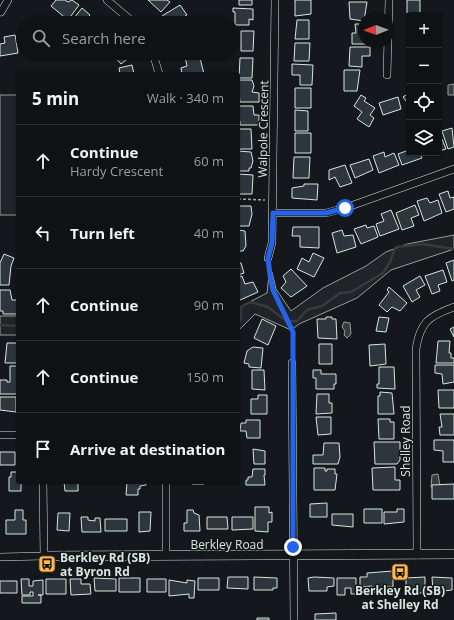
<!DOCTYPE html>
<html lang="en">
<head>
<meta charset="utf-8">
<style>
  body { margin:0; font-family:"Open Sans",sans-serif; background:#181b1e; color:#f1f3f6 }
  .controls { position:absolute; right:12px; top:12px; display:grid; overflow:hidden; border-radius:4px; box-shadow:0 1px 3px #0004 }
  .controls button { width:36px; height:36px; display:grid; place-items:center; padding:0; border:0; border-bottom:1px solid #2f3234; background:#0f1215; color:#f1f3f6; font:20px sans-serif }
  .compass { position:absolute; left:358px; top:12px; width:36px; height:36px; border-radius:50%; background:#0f1215; box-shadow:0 1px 3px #0004; rotate:269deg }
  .stop { position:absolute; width:12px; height:12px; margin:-9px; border:3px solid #2563eb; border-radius:50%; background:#fff }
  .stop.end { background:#2563eb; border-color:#fff; box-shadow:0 1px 4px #0008 }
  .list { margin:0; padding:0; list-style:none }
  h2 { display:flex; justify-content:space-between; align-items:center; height:52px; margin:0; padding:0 16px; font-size:17px }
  h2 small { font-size:13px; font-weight:400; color:#9b9ea0 }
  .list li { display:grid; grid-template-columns:26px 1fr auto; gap:12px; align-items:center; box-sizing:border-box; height:72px; padding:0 16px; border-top:1px solid #2f3234 }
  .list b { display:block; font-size:15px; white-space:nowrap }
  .list p { margin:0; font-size:13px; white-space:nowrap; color:#9b9ea0 }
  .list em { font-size:13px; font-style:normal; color:#9b9ea0 }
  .icon { flex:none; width:22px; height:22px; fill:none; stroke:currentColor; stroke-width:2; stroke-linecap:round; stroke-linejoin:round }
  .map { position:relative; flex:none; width:454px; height:620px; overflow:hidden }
  .search { position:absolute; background:#0f1215; box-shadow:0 1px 3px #0004; left:16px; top:16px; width:224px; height:44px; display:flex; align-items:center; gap:10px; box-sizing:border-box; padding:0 14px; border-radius:22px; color:#9b9ea0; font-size:15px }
  .panel { position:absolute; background:#0f1215; box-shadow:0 1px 3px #0004; left:16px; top:72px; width:224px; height:412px; border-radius:4px }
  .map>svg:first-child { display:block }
  .green { fill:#202428; stroke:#939e99 }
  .water { fill:#363b3e; stroke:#939e99 }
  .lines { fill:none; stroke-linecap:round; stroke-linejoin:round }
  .stream { stroke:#363b3e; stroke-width:2.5 }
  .building { fill:#2c363c; stroke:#d8e6dc }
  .minor-casing { stroke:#d8e6dc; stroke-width:8 }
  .tertiary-casing { stroke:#d8e6dc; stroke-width:10 }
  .path { stroke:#9da8a2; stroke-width:1.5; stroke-dasharray:3 2; stroke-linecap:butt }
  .minor { stroke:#14181c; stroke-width:7 }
  .tertiary { stroke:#14181c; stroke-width:9 }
  .route { stroke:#2563eb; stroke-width:5 }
  .labels { text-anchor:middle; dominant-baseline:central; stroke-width:3; stroke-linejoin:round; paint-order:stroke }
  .street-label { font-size:12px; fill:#d8e6dc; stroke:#14181c }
  .poi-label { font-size:12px; font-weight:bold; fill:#d8e6dc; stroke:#14181c; text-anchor:start }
</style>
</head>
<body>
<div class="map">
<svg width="454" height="620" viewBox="0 0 454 620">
  <rect width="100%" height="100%" fill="#14181c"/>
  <path class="green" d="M0,95h18v120h-18z
    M454,235v14l-63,21 -34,28 -58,26 -8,6 -36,-16 -17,17v-23l29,-15 2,-18 3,-3 4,17 15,22 32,-23 43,-22 20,-14 21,-8z
    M0,316h18v19h-18z"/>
  <path class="water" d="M454,84v11h-6v-10z
    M344,322l6,1 1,11 -4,4 -3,-3 1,-4 -3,-4z
    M438,474l2,12 -9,1 1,-12z"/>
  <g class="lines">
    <path class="stream" d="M238,324l3,-5v-12l9,-5 18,5 18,14h11l10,-11 15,-4 18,-13 11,-1 32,-19 7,-11 5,-14 2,-1 25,-3 32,5
      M0,325l18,1"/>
  </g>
  <path class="building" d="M56,0h9l3,2 4,-2 7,5 -11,15 -17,-14z
    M148,0h19l3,2 -9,10z
    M239,0h13v5h-13z
    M295,0h16v14l-16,2z
    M407,0h13v13h-13z
    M349,2h18l-3,19 -14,-2z
    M180,5l7,10 -5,3 4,5h-11l-1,-2 -6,2 -6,-7z
    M82,8l8,7 -4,4 1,4h-17z
    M233,8l20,1v11l-4,-1v6h-14v-13h-2z
    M407,16h2v20h-2z
    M297,20h12v19h-14z
    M355,24h9v18l2,2h-14v-11h4z
    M241,31h13l-1,20h-12z
    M23,32v11l-4,-3z
    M15,35l3,18 -18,3v-12l5,-1 -1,-6z
    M407,38h2v13h-2z
    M295,43h15l-1,18h-15z
    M350,47h20v9h-8v11l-13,-1z
    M108,53h19l3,4 -9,7 -7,-8 -2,1z
    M199,54l5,20h-22l-1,-6 6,-2 -2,-9z
    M240,58h13l-1,20h-13z
    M292,64l21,1 -1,20h-12v-10h-8z
    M132,65l2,9h-14l-1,-6z
    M344,70h16l-3,21h-13z
    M238,80h14l2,6 -2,6 7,1v9h-19z
    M295,88h16v20h-16z
    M409,93v12l-6,-8z
    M361,95l5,3 -2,3 11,7 -5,7 4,3 -5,9 -12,-8 5,-7 -8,-6z
    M398,97l3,12 -18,6 -4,-12z
    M238,106h15l1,9h5v10h-19v-4h-2z
    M295,110l13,1v20h-13z
    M452,128l2,19 -6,2 -6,-18z
    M238,129h13l1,20h-14z
    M295,133h16v20h-16z
    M442,139l4,10 -7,2v-11z
    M408,148h1v5h11l2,5 -20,7 -4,-11 11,-4z
    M238,151l13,1 2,9 -2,7h-2v3h-11z
    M384,152l1,5 9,-4 5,12 -20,8 -6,-17z
    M294,157h16l-1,21h-16z
    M369,159l4,11 -18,8 -5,-13z
    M345,165l7,18 -12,4 -5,-10 -6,3v-10z
    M238,174l15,1 -1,19h-14z
    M304,184h14l-1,16 -25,-2v-10l12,-2z
    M448,191l2,7 4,-1v12l-8,3 -7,-18z
    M427,198l3,5 8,-3 4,13 -18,8 -7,-20z
    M415,205l4,10 -8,3 3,8 -12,4 -6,-17z
    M238,206h13l1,8 -3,12h-10z
    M391,210l8,19 -19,7 -4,-12 8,-3 -3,-7z
    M366,225l1,3 7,-2 4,11 -17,7 -7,-15z
    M293,227h26v21l-19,-1v-11h-8z
    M238,230l7,1 1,15 -3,5h-5z
    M342,230l2,6 9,-1 3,12 -19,6 -5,-20z
    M313,253l11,5 -10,19 -17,-8 5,-11 7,4z
    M4,254l10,4 -3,8 -2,19h-9v-22z
    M454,260v20l-2,1 -6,-18z
    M238,263h3l3,10 -6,2z
    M291,269l16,17 -16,11 -10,-9 5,-6 -3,-6z
    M443,270l4,12 -9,3 2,6 -8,3 -7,-18z
    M242,276l3,8 8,-2 5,10 -20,9v-23z
    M420,276l5,9 -9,5 4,7 -8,5 -9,-16z
    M389,287l18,16 -7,8 -8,-4 -5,5 -8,-7 10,-13 -2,-2z
    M0,290h10l2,10h6v13l-2,1h-13v-3h-3z
    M326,317h6v2h4l1,20 -19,-1 -1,-19h9z
    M379,317l10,1 -3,14 -10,-1z
    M262,319l14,7 -8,19 -14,-7z
    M454,327v10l-4,-8z
    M438,341h12l-1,12h2v5h3v5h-18z
    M7,343h11v20h-13z
    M319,344h13v20h-13z
    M385,344l1,20 -16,2 -1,-21z
    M253,347l10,1 -2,20 -12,-1v-3l-5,-1 3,-12z
    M435,365h19v17l-11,2 -1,-10 -7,-1z
    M10,366h8v28h-18v-14h7v2h3z
    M379,367h15l1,22 -18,-1v-4h2z
    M252,370h12l1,20 -13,-1z
    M313,370h8v4h15v10h-2v5h-18v-11h-3z
    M438,390h16v18h-15z
    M380,392l12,1 2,21h-16v-18h2z
    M317,394h12v9h3v10l-16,1z
    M258,395h9v19h-16v-15h7z
    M0,397h16v15l-16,-2z
    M440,414h14v21h-14l-1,-8h3z
    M316,417h15v17l-13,1z
    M378,419h12v3h4v17h-15z
    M246,420h14v18h-13l-1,-7h-6l1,-8h5z
    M434,440h20v22h-11v-11l-9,-1z
    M374,442h26v18l-3,4h-22z
    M324,443h15l1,14 -2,7h-25v-9h10z
    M253,449l12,2v13h-11z
    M0,452h15v13h-15z
    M395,467v13h5v10h-27l-1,-22z
    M314,468h11v3h2v-2h8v5h2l-2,16h-21z
    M253,469h12v6h-1l1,10h-19v-5h2v-3h4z
    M11,472h7v10h3v9h-12v-14h2z
    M64,482h14v9h-13z
    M127,482h19v3l-6,1v3h-2v6h-12z
    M192,482h12v2h-12z
    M454,484v15h-22v-14z
    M327,503v14h-17v-13z
    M255,507h14v6l3,-1v10h-4v10l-13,-1z
    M364,509h18v14h-18z
    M397,509h7v13l-20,2v-12h13z
    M15,510h8v10h3v14h-20v-14h9z
    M187,510h6l1,3 5,2 1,16h-16v-8h3z
    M139,512h12l-1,19 -11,1z
    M58,513h12l-1,18 -12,-1z
    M332,514h21v13l-21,-2z
    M81,517h7v3l7,1v-3h5l1,14h-19z
    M207,517h20l1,12h-21z
    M232,517h21v12l-21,1z
    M105,519h22v12h-22z
    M393,571v16h-6v3h-6l1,2h-9l-1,-6 -12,1v-10h7v-4z
    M228,577h20v12l-21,-1z
    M254,577l23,1v10h-4v2h-19z
    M314,577l20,1v8l-7,1v4h-18l-1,-13z
    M425,577v16h-19v-15z
    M432,577l20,1v12l-19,2z
    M94,578l22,1v12h-21z
    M119,578h21v14h-21z
    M198,578h21v12h-21z
    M337,578h19v16h-5v-6h-6v7h-8z
    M21,579h8v7h4v-5l10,-1v15h-5h3v8h-19v-7h11v-4h-3v3h-8z
    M46,579h20v15h-20z
    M70,579h11v5h9l1,10 -20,1z
    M147,579h19v13h-19z
    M169,580l18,3v-3l8,1 -1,17h-5v-4l-20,2z
    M0,581h17v12h-17z
    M336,613v7h-21v-6z
    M257,618h12v2h-12z"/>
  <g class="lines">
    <defs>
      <path id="minor" d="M107,0l27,23
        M1,12l7,-12
        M153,53l6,21
        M387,75l2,-75
        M273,213h53l19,-5 109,-39
        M268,258l4,-15 3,-243
        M292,363l2,257
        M0,435h18
        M166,482v74
        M417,555l-1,-206c4,-27 13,-33 38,-42
        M0,557l44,-1 -1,-74"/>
      <path id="tertiary" d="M44,556l410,-2"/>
    </defs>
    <use href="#minor" class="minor-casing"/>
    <use href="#tertiary" class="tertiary-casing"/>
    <path class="path" d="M238,199l27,1
      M269,265l4,25 19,41v26"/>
    <use href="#minor" class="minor"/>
    <use href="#tertiary" class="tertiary"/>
  </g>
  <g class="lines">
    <path class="route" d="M293,547v-215l-20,-42 -3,-15 -2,-17 4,-15 1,-30h53l19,-5"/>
  </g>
  <defs>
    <symbol id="bus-square" viewBox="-11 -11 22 22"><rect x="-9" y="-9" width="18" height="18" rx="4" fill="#ffb74d" stroke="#14181c"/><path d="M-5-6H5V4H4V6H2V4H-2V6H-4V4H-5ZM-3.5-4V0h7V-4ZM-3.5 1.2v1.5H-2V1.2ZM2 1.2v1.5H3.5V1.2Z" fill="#111"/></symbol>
  </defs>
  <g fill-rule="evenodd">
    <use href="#bus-square" x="37" y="554" width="20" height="20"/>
    <use href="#bus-square" x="390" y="562" width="20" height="20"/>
  </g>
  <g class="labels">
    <g class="street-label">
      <text transform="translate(263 129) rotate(-89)">Walpole Crescent</text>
      <text transform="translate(405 441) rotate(-90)">Shelley Road</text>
      <text x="227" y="544">Berkley Road</text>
    </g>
    <g class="poi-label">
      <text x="60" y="557">Berkley Rd (SB)<tspan x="60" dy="14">at Byron Rd</tspan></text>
      <text x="400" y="590" text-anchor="middle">Berkley Rd (SB)<tspan x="400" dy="14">at Shelley Rd</tspan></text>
    </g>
  </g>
</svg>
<div class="controls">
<button>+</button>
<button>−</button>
<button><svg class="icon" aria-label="locate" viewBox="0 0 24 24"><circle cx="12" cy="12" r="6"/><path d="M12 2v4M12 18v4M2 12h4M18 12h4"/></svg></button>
<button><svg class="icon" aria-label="layers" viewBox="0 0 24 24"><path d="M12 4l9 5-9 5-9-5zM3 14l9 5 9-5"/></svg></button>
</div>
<svg class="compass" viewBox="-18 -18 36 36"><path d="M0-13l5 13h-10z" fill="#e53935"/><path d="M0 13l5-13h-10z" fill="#9b9ea0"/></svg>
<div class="stop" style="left:345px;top:208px"></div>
<div class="stop end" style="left:293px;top:547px"></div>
<div class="search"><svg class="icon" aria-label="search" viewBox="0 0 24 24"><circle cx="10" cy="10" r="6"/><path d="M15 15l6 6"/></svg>Search here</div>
<section class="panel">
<h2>5 min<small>Walk · 340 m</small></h2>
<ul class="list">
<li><svg class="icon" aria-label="ahead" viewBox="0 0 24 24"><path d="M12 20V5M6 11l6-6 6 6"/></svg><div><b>Continue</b><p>Hardy Crescent</p></div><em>60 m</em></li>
<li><svg class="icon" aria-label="left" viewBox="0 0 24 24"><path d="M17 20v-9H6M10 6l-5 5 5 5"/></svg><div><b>Turn left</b></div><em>40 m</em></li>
<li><svg class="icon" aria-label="ahead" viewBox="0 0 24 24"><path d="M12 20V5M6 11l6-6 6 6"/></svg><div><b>Continue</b></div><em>90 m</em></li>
<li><svg class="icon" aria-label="ahead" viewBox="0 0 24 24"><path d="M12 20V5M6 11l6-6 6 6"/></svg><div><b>Continue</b></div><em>150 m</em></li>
<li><svg class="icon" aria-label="arrive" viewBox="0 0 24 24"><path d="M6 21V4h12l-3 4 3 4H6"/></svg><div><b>Arrive at destination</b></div></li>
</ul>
</section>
</div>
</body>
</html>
